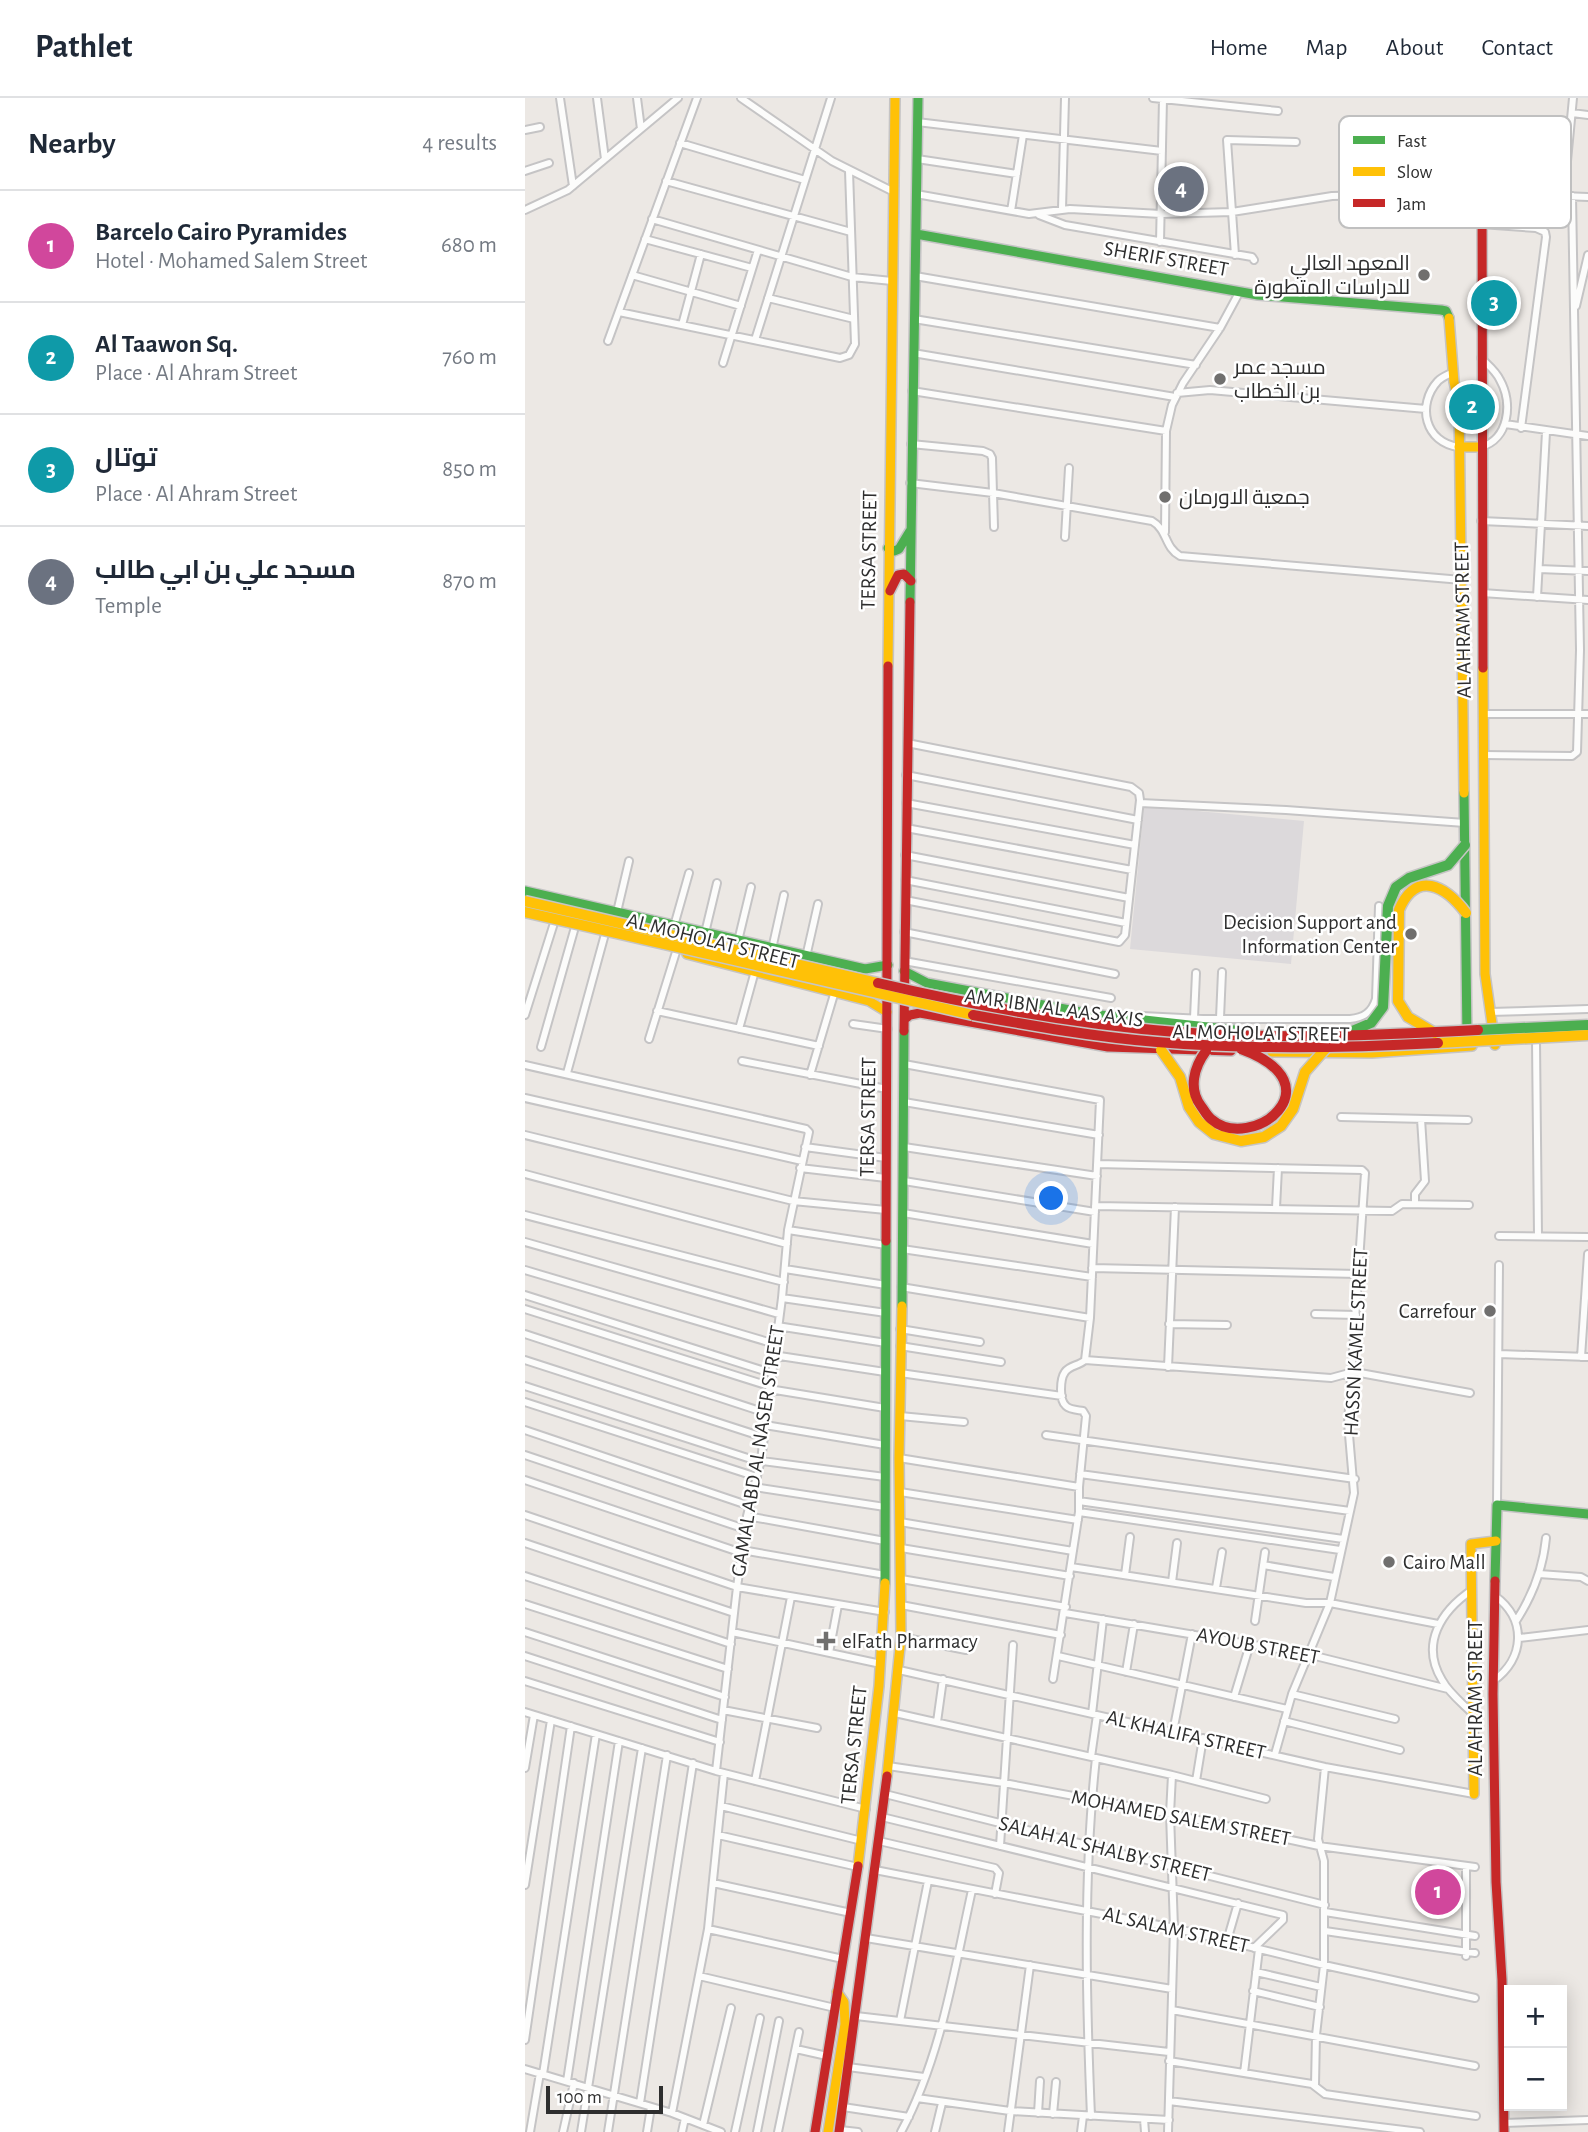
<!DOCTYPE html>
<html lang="en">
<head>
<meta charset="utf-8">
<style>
  body { margin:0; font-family:"Alegreya Sans",Cairo,sans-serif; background:#f2f2f3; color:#1f2937 }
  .controls { position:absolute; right:21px; bottom:21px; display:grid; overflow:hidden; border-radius:0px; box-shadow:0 4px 18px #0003 }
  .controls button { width:63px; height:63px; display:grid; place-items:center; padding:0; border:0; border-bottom:2px solid #e0e1e3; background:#fff; color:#1f2937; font:35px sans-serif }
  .scale { position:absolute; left:21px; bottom:18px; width:117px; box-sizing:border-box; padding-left:7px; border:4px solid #2e2e2e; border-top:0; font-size:19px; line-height:24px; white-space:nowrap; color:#2e2e2e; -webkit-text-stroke:5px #fff; paint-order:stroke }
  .you { position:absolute; left:527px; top:1101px; width:24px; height:24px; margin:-18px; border:5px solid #fff; border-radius:50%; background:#1a73e8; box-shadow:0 0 0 10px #1a73e833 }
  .badge { display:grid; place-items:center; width:46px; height:46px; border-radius:50%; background:#706f6e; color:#fff; font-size:23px; font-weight:700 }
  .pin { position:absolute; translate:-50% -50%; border:4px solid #fff; box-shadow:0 2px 7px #0006 }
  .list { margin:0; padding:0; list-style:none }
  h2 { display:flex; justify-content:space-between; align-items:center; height:91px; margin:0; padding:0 28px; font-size:30px }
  h2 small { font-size:23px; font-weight:400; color:#747a83 }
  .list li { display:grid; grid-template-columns:46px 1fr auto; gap:21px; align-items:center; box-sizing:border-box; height:112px; padding:0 28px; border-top:2px solid #e0e1e3 }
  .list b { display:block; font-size:26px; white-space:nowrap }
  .list p { margin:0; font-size:23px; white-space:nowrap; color:#747a83 }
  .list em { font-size:23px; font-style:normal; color:#747a83 }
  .map { position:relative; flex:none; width:1063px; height:2034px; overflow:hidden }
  header { display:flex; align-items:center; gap:42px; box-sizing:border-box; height:98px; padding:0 35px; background:#fff; border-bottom:2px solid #e0e1e3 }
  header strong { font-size:33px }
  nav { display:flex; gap:38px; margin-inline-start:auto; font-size:24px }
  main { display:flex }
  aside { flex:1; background:#fff }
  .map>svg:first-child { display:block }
  .industrial { fill:#dcd9db }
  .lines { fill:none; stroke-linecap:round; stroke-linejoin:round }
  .street-casing { stroke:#c5c4c5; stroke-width:10 }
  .fast-casing { stroke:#c5c4c5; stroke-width:12 }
  .slow-casing { stroke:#c5c4c5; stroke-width:12 }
  .jam-casing { stroke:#c5c4c5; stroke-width:12 }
  .street { stroke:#fcfcfb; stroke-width:6 }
  .fast { stroke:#4caf50; stroke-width:9 }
  .slow { stroke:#ffc107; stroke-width:9 }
  .jam { stroke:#c62828; stroke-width:9 }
  .fast-bridge-casing { stroke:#c6c5c4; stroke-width:13; stroke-linecap:butt }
  .slow-bridge-casing { stroke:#c6c5c4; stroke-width:13; stroke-linecap:butt }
  .jam-bridge-casing { stroke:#c6c5c4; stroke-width:13; stroke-linecap:butt }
  .fast-bridge { stroke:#4caf50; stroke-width:10 }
  .slow-bridge { stroke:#ffc107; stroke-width:10 }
  .jam-bridge { stroke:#c62828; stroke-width:10 }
  .poi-dot { fill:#706f6e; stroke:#fff; stroke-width:2.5 }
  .labels { text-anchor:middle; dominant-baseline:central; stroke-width:5; stroke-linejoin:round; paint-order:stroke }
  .street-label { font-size:21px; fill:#2e2e2e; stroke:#fff }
  .poi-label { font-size:21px; fill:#2e2e2e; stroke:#fff; text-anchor:start }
  .key { fill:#fff; stroke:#c0c0c0; stroke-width:2 }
  .key-label { font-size:19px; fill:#2e2e2e }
</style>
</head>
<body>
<header>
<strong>Pathlet</strong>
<nav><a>Home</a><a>Map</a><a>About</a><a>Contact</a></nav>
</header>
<main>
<aside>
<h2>Nearby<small>4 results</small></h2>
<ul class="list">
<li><span class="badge" style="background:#d1479c">1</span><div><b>Barcelo Cairo Pyramides</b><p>Hotel · Mohamed Salem Street</p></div><em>680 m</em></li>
<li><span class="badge" style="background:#0f9aa8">2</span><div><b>Al Taawon Sq.</b><p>Place · Al Ahram Street</p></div><em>760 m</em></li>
<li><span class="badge" style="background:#0f9aa8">3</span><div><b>توتال</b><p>Place · Al Ahram Street</p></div><em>850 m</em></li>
<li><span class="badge" style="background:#6b7280">4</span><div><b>مسجد علي بن ابي طالب</b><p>Temple</p></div><em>870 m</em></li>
</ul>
</aside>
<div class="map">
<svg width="1063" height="2034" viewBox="0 0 1063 2034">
  <rect width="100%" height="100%" fill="#ece8e4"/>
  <path class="industrial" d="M619,708l160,15 -13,143 -161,-15z"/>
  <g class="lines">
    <defs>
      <path id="street" d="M35,0l13,88
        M72,0l8,61
        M112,0l4,31
        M216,0l91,63 62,31
        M628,0l125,13
        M1047,15l16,2
        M392,24l245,29
        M0,32l15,-3
        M155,45l125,37
        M1013,55l29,1
        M392,61l100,15
        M0,73l24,-8
        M141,83l185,51
        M957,95l106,4
        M391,96l113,20 41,-5 91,5 71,-2 100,-16 124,-3
        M1034,97l8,-34 6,-63
        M537,111l3,-111
        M0,112l43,-20 110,-92
        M486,113l12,-76
        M514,117l26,10 187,32 2,3
        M127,121l200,58 40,4
        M956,126l55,4 9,4 1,5 -25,191
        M120,141l107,29
        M635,144l3,-143
        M710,157l-8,-115 69,2
        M107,177l109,31
        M390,178l305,52
        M243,200l86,21
        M1051,208l12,-51
        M94,214l221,46 9,-3 6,-11 -6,-173
        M389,221l282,46
        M157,227l19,-71
        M230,242l76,-242
        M83,243l89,-243
        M388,255l262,44
        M198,265l35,-113
        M928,274c-5,3 -11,5 -15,9 -22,24 -13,62 21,66
        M387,293l254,40
        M652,295l33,-3 216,19
        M980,326l83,12
        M386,346l72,7 7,3 2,4 2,69
        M956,349c28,-8 32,-44 19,-67 -4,-9 -12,-15 -19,-22
        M385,385l83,10 159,28c16,9 12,26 28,35l282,24
        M956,423l107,5
        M640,434l1,-101 6,-26 11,-22 37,-55 20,-37
        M540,439l4,-69
        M1014,471l49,2
        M957,495l106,7
        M1012,499l9,-165
        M959,616h104
        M959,657l88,1 5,-4 3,-102 -8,-454
        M381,677l232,45
        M381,705l229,42
        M615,705l146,7 179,13
        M381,730l226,42
        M380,757l224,43
        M380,782l221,43
        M380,802l214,42 6,-7 15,-135 -1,-7 -8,-6 -224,-44
        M92,814l12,-51
        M149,828l15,-53
        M379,834l211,42
        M180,835l12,-50
        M213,843l13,-54
        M247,851l12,-54
        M281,859l12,-53
        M379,863l207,37
        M132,913l162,35
        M965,914l98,-3
        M0,917l29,-92
        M617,918l61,3h147c14,-1 22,-7 26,-20l3,-93
        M669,920l2,-45
        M695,920l2,-46
        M328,926l35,5
        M214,931l16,-58
        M124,941l27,-87
        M1011,943l2,195
        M16,949l34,-120
        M217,963l145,28
        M379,966l196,36 -10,218 -5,42c-6,6 -15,5 -20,12 -5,7 -6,28 1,34 4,4 12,4 17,5l3,5 -7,71v25l-26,167
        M0,967l281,64 3,3 -21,98 -6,68 -21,162 -14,56 -10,71 -21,184
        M42,975l38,-139
        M285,977l25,-84
        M0,1000l277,63
        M379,1004l195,33
        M816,1019l127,3
        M0,1037l268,66 93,9
        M280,1049l81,11
        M379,1049l193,29
        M572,1066l265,6 3,3 -17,250 6,70 -24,110 -38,91 -17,60
        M275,1070l86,10
        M0,1076l262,70
        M379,1083l191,31
        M890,1106v-10l10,-13 -4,-62
        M570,1108l297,5 10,-7 67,1
        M751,1110l2,-40
        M378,1115l190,31
        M0,1117l259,67
        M263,1132l98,15
        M974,1138l89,1
        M0,1144l254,72
        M377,1151l190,28
        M567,1170l266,6
        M260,1171l101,16
        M0,1172l250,74
        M376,1189l189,31
        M0,1197l246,78
        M257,1200l104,15
        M0,1211l244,77
        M790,1216l41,1
        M644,1226l58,1
        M252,1228l109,17
        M375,1231l80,13
        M0,1236l241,79
        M375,1248l101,16
        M974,1256l89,3
        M248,1257l112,17
        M1056,1259l7,-103
        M0,1262l238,77
        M560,1262l246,18 22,-6 7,1 110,20
        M643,1269l7,-160
        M375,1275l162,23
        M0,1288l229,74 131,17
        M244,1291l116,19
        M0,1304l232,75
        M375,1318l64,6
        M240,1327l120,20
        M0,1332l225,76
        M521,1337l309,44
        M0,1357l220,74
        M374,1360l180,29
        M555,1376l270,37
        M0,1382l217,73
        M229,1389l131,20
        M375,1394l178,28
        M554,1403l264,38
        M972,1407l2,-240
        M554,1414l261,38
        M0,1417l212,72 148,25
        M222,1418l138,25
        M375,1424l173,29
        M0,1445l209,70
        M376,1450l169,28
        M217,1452l143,25
        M738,1467l71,12
        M546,1469l235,36h24l108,21
        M1014,1476l42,3 7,4
        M600,1477l5,-38
        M0,1478l206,68
        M376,1481l165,28
        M647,1484l5,-39
        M691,1490l6,-36
        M947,1492c-31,21 -52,54 -30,90 7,13 20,23 30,33
        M0,1506l203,65
        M376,1507l160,30
        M540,1515l242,41 141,35
        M730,1523l10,-69
        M991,1523c17,-26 27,-52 30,-83
        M0,1534l200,65
        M207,1534l149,32
        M376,1539l65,13
        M994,1540l69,-8
        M304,1555l9,-48
        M0,1558l197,64
        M533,1558l229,53
        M374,1572l426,97 149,27
        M601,1574l8,-48
        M0,1583l195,61
        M968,1583c32,-22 34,-62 2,-85
        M767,1596l103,25
        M709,1599l16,-53
        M198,1612l94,18
        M0,1614l191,59 150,38
        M370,1615l277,62 94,24
        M567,1616l11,-95
        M759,1623l116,29
        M412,1624l6,-43
        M648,1634l19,-98
        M566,1659l6,-42
        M363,1668l116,17 166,31 149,32 156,21
        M0,1670l9,-53
        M230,1683l36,-184
        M671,1683l7,-43
        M360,1696l440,111
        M196,1708l141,35
        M357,1719l401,98v5l-29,28
        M193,1737l140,32
        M354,1743l116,27 4,5 -4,21
        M475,1748l13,-201
        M941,1769v89
        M350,1772l299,58 150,37 151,33
        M188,1785l138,30
        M0,1787l26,-165
        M800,1814l150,24
        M183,1831l135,30
        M800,1833l150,22
        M341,1840l306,51
        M702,1843l11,-38
        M731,1874l65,15
        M174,1878l136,32
        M728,1893l67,16
        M647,1912l303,56
        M331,1918l313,36
        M375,1923l28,-140
        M0,1942l46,-314
        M271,1951l31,7
        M644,1963l143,23 13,10 151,22
        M323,1969l76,10
        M0,1971l147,44 49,19
        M719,1975l15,-124
        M18,1976l53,-340
        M42,1983l52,-340
        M790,1987l1,-50 8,-70v-104l-6,-22 7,-72
        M392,2000l93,13 159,9
        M644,2003l251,31
        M115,2005l53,-340
        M318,2009l66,10
        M147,2015l36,-184 16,-156
        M513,2015l2,-32
        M528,2016l3,-32
        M566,2018c-5,-119 -8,-240 5,-358
        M619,2021l1,13
        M979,2025l84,-3
        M178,2027l28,-117
        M315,2032l18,2
        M5,2034l10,-59
        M38,2034l11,-49
        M56,2034l61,-384
        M83,2034l59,-377
        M122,2034l4,-25
        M157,2034l3,-14
        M210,2034l25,-114
        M232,2034l22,-111
        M253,2034l21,-100
        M376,2034c40,-74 53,-161 71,-242
        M410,2034l7,-29
        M483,2034l22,-167
        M556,2034l2,-16
        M643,2034l6,-204 -4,-114 2,-39"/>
      <path id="fast" d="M391,136l342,61 183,15 5,1 3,7
        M363,450l6,3 5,-2 11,-18
        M385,504l8,-504
        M939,695l3,245
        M0,793l340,78 23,-4
        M379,873l23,12 164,31 143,16
        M377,1208l2,-275
        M970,1483l2,-76 91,9
        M360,1485l1,-342"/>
      <path id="slow" d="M924,220l5,64 5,22 5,389
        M934,349h22
        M363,568l7,-568
        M958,570l2,306 10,71
        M162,856l182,47 18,11
        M747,954l100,1 100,-7
        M362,1678l14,-139 -2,-179 3,-152
        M949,1696l-3,-250 25,-3
        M333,1768l21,-180 6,-103
        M303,2034l17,-108 -1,-22 -7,-10"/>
      <path id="jam" d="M957,95l1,475
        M365,493l8,-16 6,-1 7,7
        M380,921l5,-4 10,-2 188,34 123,4
        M379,933l6,-429
        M361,1143l2,-575
        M970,1483l-2,113 3,188 6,98 2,152
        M290,2034l43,-266
        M314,2034l48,-356"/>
    </defs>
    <use href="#street" class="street-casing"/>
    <use href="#fast" class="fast-casing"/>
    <use href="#slow" class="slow-casing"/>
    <use href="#jam" class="jam-casing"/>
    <use href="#street" class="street"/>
    <use href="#fast" class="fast"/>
    <use href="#slow" class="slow"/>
    <use href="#jam" class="jam"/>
    <defs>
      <path id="fast-bridge" d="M953,932l110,-5
        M820,936l26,-11 12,-16 5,-101 8,-19 13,-9 39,-13 17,-20"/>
      <path id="slow-bridge" d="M0,803l353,82
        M0,814l448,103
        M910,935l-27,-16 -10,-16 1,-91c17,-40 46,-25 67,3
        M913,945l150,-8
        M636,952l19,27 9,30 10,15 15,12 27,7 23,-4 17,-11 12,-17 12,-37 22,-25"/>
      <path id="jam-bridge" d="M353,885c98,23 198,41 298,49 101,8 202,3 302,-2
        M448,917c61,11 122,22 184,27 94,8 188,6 281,1
        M681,953c-12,16 -18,38 -5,55 3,4 6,10 10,13 40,35 129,-34 30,-70"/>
    </defs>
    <use href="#fast-bridge" class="fast-bridge-casing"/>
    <use href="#slow-bridge" class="slow-bridge-casing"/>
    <use href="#jam-bridge" class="jam-bridge-casing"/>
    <use href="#fast-bridge" class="fast-bridge"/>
    <use href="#slow-bridge" class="slow-bridge"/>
    <use href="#jam-bridge" class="jam-bridge"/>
  </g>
  <g class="poi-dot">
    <circle cx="899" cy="177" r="7"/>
    <circle cx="695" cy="281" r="7"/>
    <circle cx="640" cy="399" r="7"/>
    <circle cx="886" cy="836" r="7"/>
    <circle cx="965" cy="1213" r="7"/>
    <circle cx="864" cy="1464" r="7"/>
    <path d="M297.5 1532.5h7v7h7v7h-7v7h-7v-7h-7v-7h7z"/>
  </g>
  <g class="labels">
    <g class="street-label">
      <text transform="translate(641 161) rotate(10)">SHERIF STREET</text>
      <text transform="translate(344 452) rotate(-89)">TERSA STREET</text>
      <text transform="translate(938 522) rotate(-91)">AL AHRAM STREET</text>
      <text transform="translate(188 843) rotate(14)">AL MOHOLAT STREET</text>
      <text transform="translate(529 910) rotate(8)">AMR IBN AL AAS AXIS</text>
      <text transform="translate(736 935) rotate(1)">AL MOHOLAT STREET</text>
      <text transform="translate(343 1019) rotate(-89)">TERSA STREET</text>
      <text transform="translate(831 1244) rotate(-87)">HASSN KAMEL STREET</text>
      <text transform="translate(233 1353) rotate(-81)">GAMAL ABD AL NASER STREET</text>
      <text transform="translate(733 1548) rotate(11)">AYOUB STREET</text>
      <text transform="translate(950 1600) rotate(-90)">AL AHRAM STREET</text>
      <text transform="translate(661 1637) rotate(13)">AL KHALIFA STREET</text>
      <text transform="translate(329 1647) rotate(-84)">TERSA STREET</text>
      <text transform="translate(656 1720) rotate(11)">MOHAMED SALEM STREET</text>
      <text transform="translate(580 1751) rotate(14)">SALAH AL SHALBY STREET</text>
      <text transform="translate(651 1832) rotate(13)">AL SALAM STREET</text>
    </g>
    <g class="poi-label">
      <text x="885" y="165" text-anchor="end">المعهد العالي<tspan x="885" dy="24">للدراسات المتطورة</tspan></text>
      <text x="709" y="269">مسجد عمر<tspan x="709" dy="24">بن الخطاب</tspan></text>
      <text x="654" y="399">جمعية الاورمان</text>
      <text x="872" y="824" text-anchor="end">Decision Support and<tspan x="872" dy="24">Information Center</tspan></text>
      <text x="951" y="1213" text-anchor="end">Carrefour</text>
      <text x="878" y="1464">Cairo Mall</text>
      <text x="317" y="1543">elFath Pharmacy</text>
    </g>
  </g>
  <rect x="814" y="18" width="232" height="112" rx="10" class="key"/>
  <rect x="828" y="38" width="32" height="8" fill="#4caf50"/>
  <rect x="828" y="69" width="32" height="9" fill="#ffc107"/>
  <rect x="828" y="101" width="32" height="8" fill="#c62828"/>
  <g class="key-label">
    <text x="872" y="49">Fast</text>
    <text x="872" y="80">Slow</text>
    <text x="872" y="112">Jam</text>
  </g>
</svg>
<div class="controls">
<button>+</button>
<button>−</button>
</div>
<div class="scale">100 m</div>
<div class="you"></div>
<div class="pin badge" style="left:913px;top:1794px;background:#d1479c">1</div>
<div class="pin badge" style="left:947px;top:309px;background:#0f9aa8">2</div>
<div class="pin badge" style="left:969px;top:205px;background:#0f9aa8">3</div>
<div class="pin badge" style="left:656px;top:91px;background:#6b7280">4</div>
</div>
</main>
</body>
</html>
